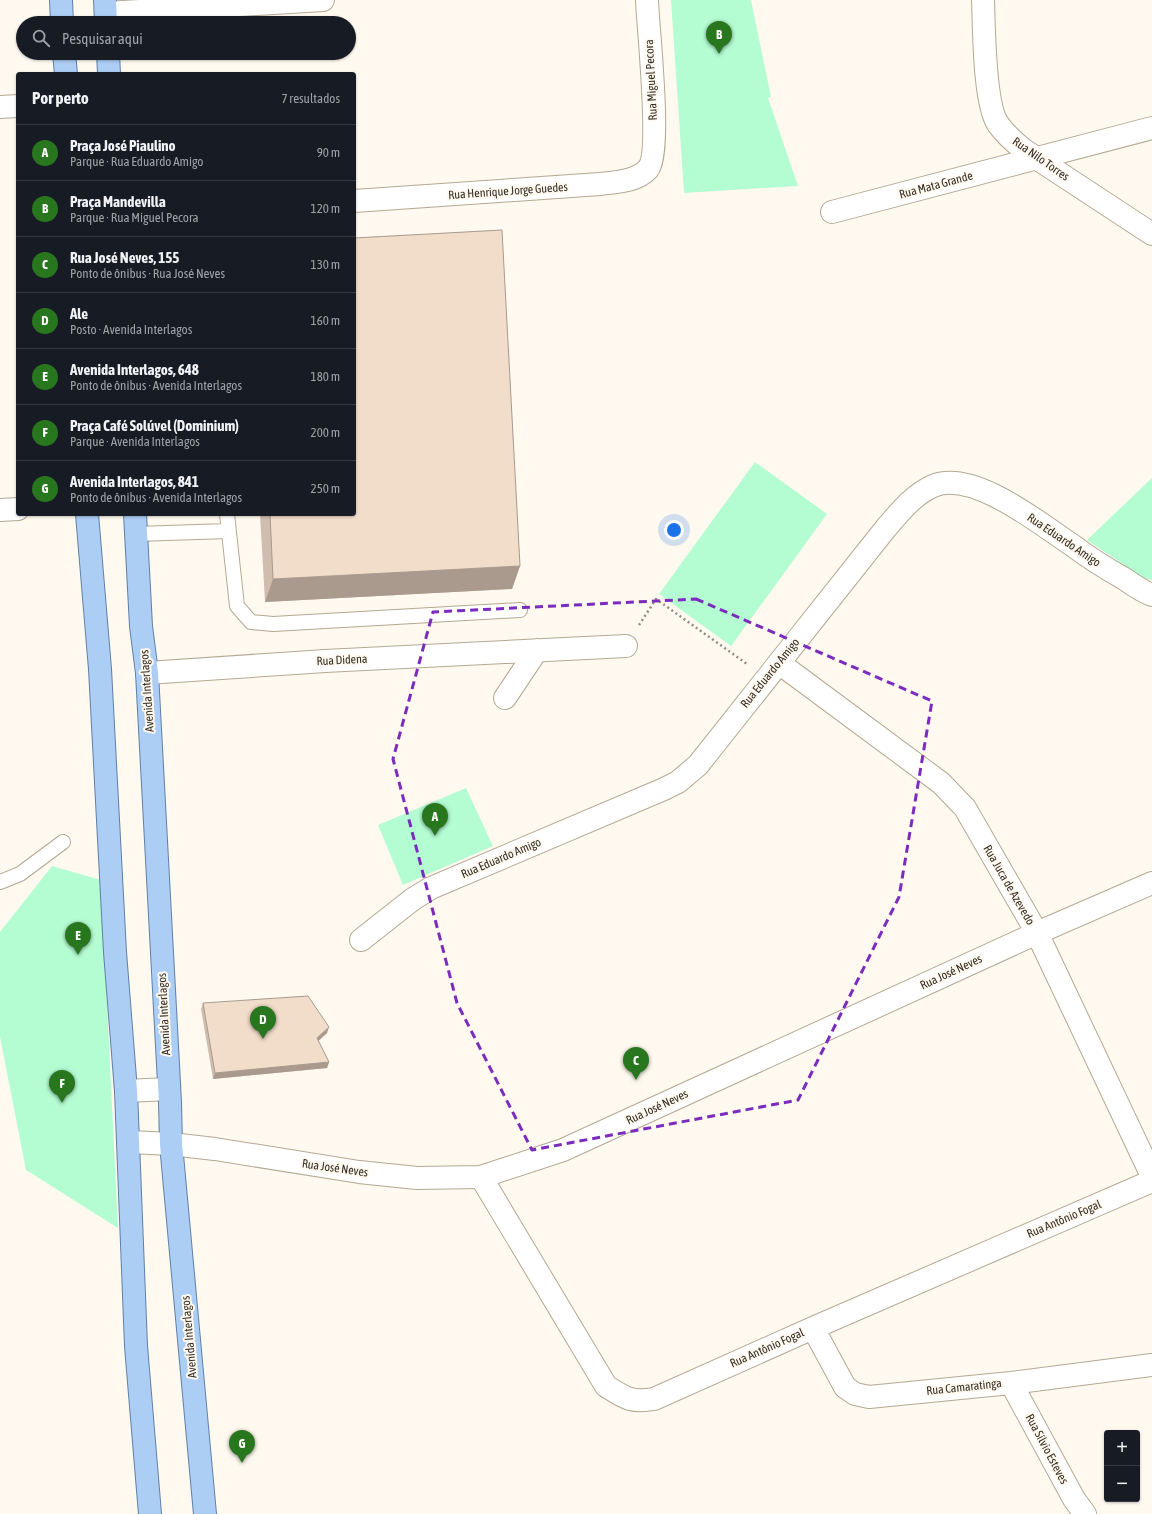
<!DOCTYPE html>
<html lang="pt">
<head>
<meta charset="utf-8">
<style>
  body { margin:0; font-family:"Asap Condensed",sans-serif; background:#20242c; color:#f1f3f6 }
  .controls { position:absolute; right:12px; bottom:12px; display:grid; overflow:hidden; border-radius:4px; box-shadow:0 1px 3px #0004 }
  .controls button { width:36px; height:36px; display:grid; place-items:center; padding:0; border:0; border-bottom:1px solid #363941; background:#171b24; color:#f1f3f6; font:20px sans-serif }
  .you { position:absolute; left:674px; top:530px; width:14px; height:14px; margin:-10px; border:3px solid #fff; border-radius:50%; background:#1a73e8; box-shadow:0 0 0 6px #1a73e833 }
  .badge { display:grid; place-items:center; width:26px; height:26px; border-radius:50%; background:#28771f; color:#fff; font-size:13px; font-weight:700 }
  .pin { position:absolute; translate:-50% -33px; filter:drop-shadow(0 1px 2px #0008) }
  .pin::after { content:''; position:absolute; top:21px; width:14px; height:12px; background:inherit; clip-path:polygon(0 0,100% 0,50% 100%) }
  .list { margin:0; padding:0; list-style:none }
  h2 { display:flex; justify-content:space-between; align-items:center; height:52px; margin:0; padding:0 16px; font-size:17px }
  h2 small { font-size:13px; font-weight:400; color:#9ea1a6 }
  .list li { display:grid; grid-template-columns:26px 1fr auto; gap:12px; align-items:center; box-sizing:border-box; height:56px; padding:0 16px; border-top:1px solid #363941 }
  .list b { display:block; font-size:15px; white-space:nowrap }
  .list p { margin:0; font-size:13px; white-space:nowrap; color:#9ea1a6 }
  .list em { font-size:13px; font-style:normal; color:#9ea1a6 }
  .icon { flex:none; width:22px; height:22px; fill:none; stroke:currentColor; stroke-width:2; stroke-linecap:round; stroke-linejoin:round }
  .map { position:relative; flex:none; width:1152px; height:1514px; overflow:hidden }
  .search { position:absolute; background:#171b24; box-shadow:0 1px 3px #0004; left:16px; top:16px; width:340px; height:44px; display:flex; align-items:center; gap:10px; box-sizing:border-box; padding:0 14px; border-radius:22px; color:#9ea1a6; font-size:15px }
  .panel { position:absolute; background:#171b24; box-shadow:0 1px 3px #0004; left:16px; top:72px; width:340px; height:444px; border-radius:4px }
  .map>svg:first-child { display:block }
  .green { fill:#b4fdd2 }
  .lines { fill:none; stroke-linecap:round; stroke-linejoin:round }
  .service-casing { stroke:#b5a892; stroke-width:16 }
  .minor-casing { stroke:#b5a892; stroke-width:24 }
  .tertiary-casing { stroke:#b5a892; stroke-width:24 }
  .primary-casing { stroke:#5e81a6; stroke-width:24 }
  .path { stroke:#928c83; stroke-width:2.5; stroke-dasharray:2 3; stroke-linecap:butt }
  .service { stroke:#fff; stroke-width:14 }
  .minor { stroke:#fff; stroke-width:22 }
  .tertiary { stroke:#fff; stroke-width:22 }
  .primary { stroke:#accef4; stroke-width:22 }
  .wall { fill:#d0bdae }
  .shaded-wall { fill:#a99a8d }
  .building { fill:#f2dcca; stroke:#a99a8d }
  .marked { fill:none; stroke:#7b2cbf; stroke-width:3; stroke-dasharray:8 5; stroke-linejoin:round }
  .labels { text-anchor:middle; dominant-baseline:central; stroke-width:4; stroke-linejoin:round; paint-order:stroke }
  .street-label { font-size:12px; fill:#342e25; stroke:#fff9f0 }
</style>
</head>
<body>
<div class="map">
<svg width="1152" height="1514" viewBox="0 0 1152 1514">
  <rect width="100%" height="100%" fill="#fff9f0"/>
  <path class="green" d="M671,0h80l20,97 -3,1 30,88 -114,7z
    M755,462l72,52 -96,132 -72,-52z
    M1152,478v102l-9,-2 -56,-38z
    M466,788l27,58 -90,39 -25,-60z
    M52,866l49,14 17,348 -92,-58 -26,-133v-105z"/>
  <g class="lines">
    <defs>
      <path id="service" d="M227,514l10,92 14,16 22,2 247,-14
        M136,534l92,-3
        M0,882l20,-8 43,-32"/>
      <path id="minor" d="M983,0c1,27 1,104 15,124 7,10 16,18 26,26l128,84
        M106,13l217,-13
        M0,107l18,-1
        M354,201l246,-17c15,-2 36,-2 48,-15 14,-17 0,-140 -1,-169
        M832,212l320,-84
        M0,510l18,-1
        M779,663l162,120 24,25 72,125 115,243
        M147,673l178,-12 301,-15
        M505,698l32,-48
        M361,940l52,-41 18,-11 233,-99 14,-7 20,-17 188,-237c14,-16 27,-33 47,-42 40,-17 107,38 139,59 16,12 33,23 51,33 9,6 18,13 29,17
        M126,1091l42,-2
        M481,1177l125,209c19,12 25,17 48,13l159,-71 339,-147
        M813,1328l32,59 10,7 14,3 142,-14 141,-18
        M1011,1383l63,116 11,15"/>
      <path id="tertiary" d="M129,1142l42,2 44,5 144,23 58,6 64,-1 82,-27 474,-217 115,-50"/>
      <path id="primary" d="M61,0l1,23
        M105,0l1,23
        M64,53l2,21
        M108,53l1,21
        M87,514l13,155 15,283 11,139 10,255 14,168
        M135,514l6,112 6,47 23,429 1,42 34,370"/>
    </defs>
    <use href="#service" class="service-casing"/>
    <use href="#minor" class="minor-casing"/>
    <use href="#tertiary" class="tertiary-casing"/>
    <use href="#primary" class="primary-casing"/>
    <path class="path" d="M639,625l17,-26 91,65"/>
    <use href="#service" class="service"/>
    <use href="#minor" class="minor"/>
    <use href="#tertiary" class="tertiary"/>
    <use href="#primary" class="primary"/>
  </g>
  <path class="wall" d="M260,514h94l166,52 -8,23 -247,13z
    M203,1003l124,30 -9,8 11,21 -2,6 -114,11 -12,-70z"/>
  <path class="shaded-wall" d="M520,566l-8,23 -247,13 8,-23z
    M329,1027l-2,6 -12,11 2,-6z
    M329,1062l-2,6 -114,11 2,-6z"/>
  <path class="building" d="M502,230l18,336 -247,13 -3,-65h84v-276z
    M308,996l21,31 -12,11 12,24 -114,11 -12,-70z"/>
  <path class="marked" d="M696,599l236,102 -33,196 -101,203 -266,50 -75,-147 -64,-244 40,-147z"/>
  <g class="labels">
    <g class="street-label">
      <text transform="translate(651 80) rotate(-93)">Rua Miguel Pecora</text>
      <text transform="translate(1041 159) rotate(35)">Rua Nilo Torres</text>
      <text transform="translate(936 185) rotate(-15)">Rua Mata Grande</text>
      <text transform="translate(508 191) rotate(-4)">Rua Henrique Jorge Guedes</text>
      <text transform="translate(1064 540) rotate(34)">Rua Eduardo Amigo</text>
      <text transform="translate(342 660) rotate(-3)">Rua Didena</text>
      <text transform="translate(770 673) rotate(-51)">Rua Eduardo Amigo</text>
      <text transform="translate(147 691) rotate(-94)">Avenida Interlagos</text>
      <text transform="translate(501 858) rotate(-23)">Rua Eduardo Amigo</text>
      <text transform="translate(1009 885) rotate(60)">Rua Juca de Azevedo</text>
      <text transform="translate(951 972) rotate(-25)">Rua José Neves</text>
      <text transform="translate(164 1014) rotate(-93)">Avenida Interlagos</text>
      <text transform="translate(657 1107) rotate(-25)">Rua José Neves</text>
      <text transform="translate(335 1168) rotate(8)">Rua José Neves</text>
      <text transform="translate(1064 1219) rotate(-23)">Rua Antônio Fogal</text>
      <text transform="translate(189 1337) rotate(-95)">Avenida Interlagos</text>
      <text transform="translate(767 1348) rotate(-24)">Rua Antônio Fogal</text>
      <text transform="translate(964 1387) rotate(-6)">Rua Camaratinga</text>
      <text transform="translate(1047 1449) rotate(62)">Rua Sílvio Esteves</text>
    </g>
  </g>
</svg>
<div class="controls">
<button>+</button>
<button>−</button>
</div>
<div class="you"></div>
<div class="pin badge" style="left:435px;top:836px">A</div>
<div class="pin badge" style="left:719px;top:54px">B</div>
<div class="pin badge" style="left:636px;top:1080px">C</div>
<div class="pin badge" style="left:263px;top:1039px">D</div>
<div class="pin badge" style="left:78px;top:955px">E</div>
<div class="pin badge" style="left:62px;top:1103px">F</div>
<div class="pin badge" style="left:242px;top:1463px">G</div>
<div class="search"><svg class="icon" aria-label="search" viewBox="0 0 24 24"><circle cx="10" cy="10" r="6"/><path d="M15 15l6 6"/></svg>Pesquisar aqui</div>
<section class="panel">
<h2>Por perto<small>7 resultados</small></h2>
<ul class="list">
<li><span class="badge">A</span><div><b>Praça José Piaulino</b><p>Parque · Rua Eduardo Amigo</p></div><em>90 m</em></li>
<li><span class="badge">B</span><div><b>Praça Mandevilla</b><p>Parque · Rua Miguel Pecora</p></div><em>120 m</em></li>
<li><span class="badge">C</span><div><b>Rua José Neves, 155</b><p>Ponto de ônibus · Rua José Neves</p></div><em>130 m</em></li>
<li><span class="badge">D</span><div><b>Ale</b><p>Posto · Avenida Interlagos</p></div><em>160 m</em></li>
<li><span class="badge">E</span><div><b>Avenida Interlagos, 648</b><p>Ponto de ônibus · Avenida Interlagos</p></div><em>180 m</em></li>
<li><span class="badge">F</span><div><b>Praça Café Solúvel (Dominium)</b><p>Parque · Avenida Interlagos</p></div><em>200 m</em></li>
<li><span class="badge">G</span><div><b>Avenida Interlagos, 841</b><p>Ponto de ônibus · Avenida Interlagos</p></div><em>250 m</em></li>
</ul>
</section>
</div>
</body>
</html>
